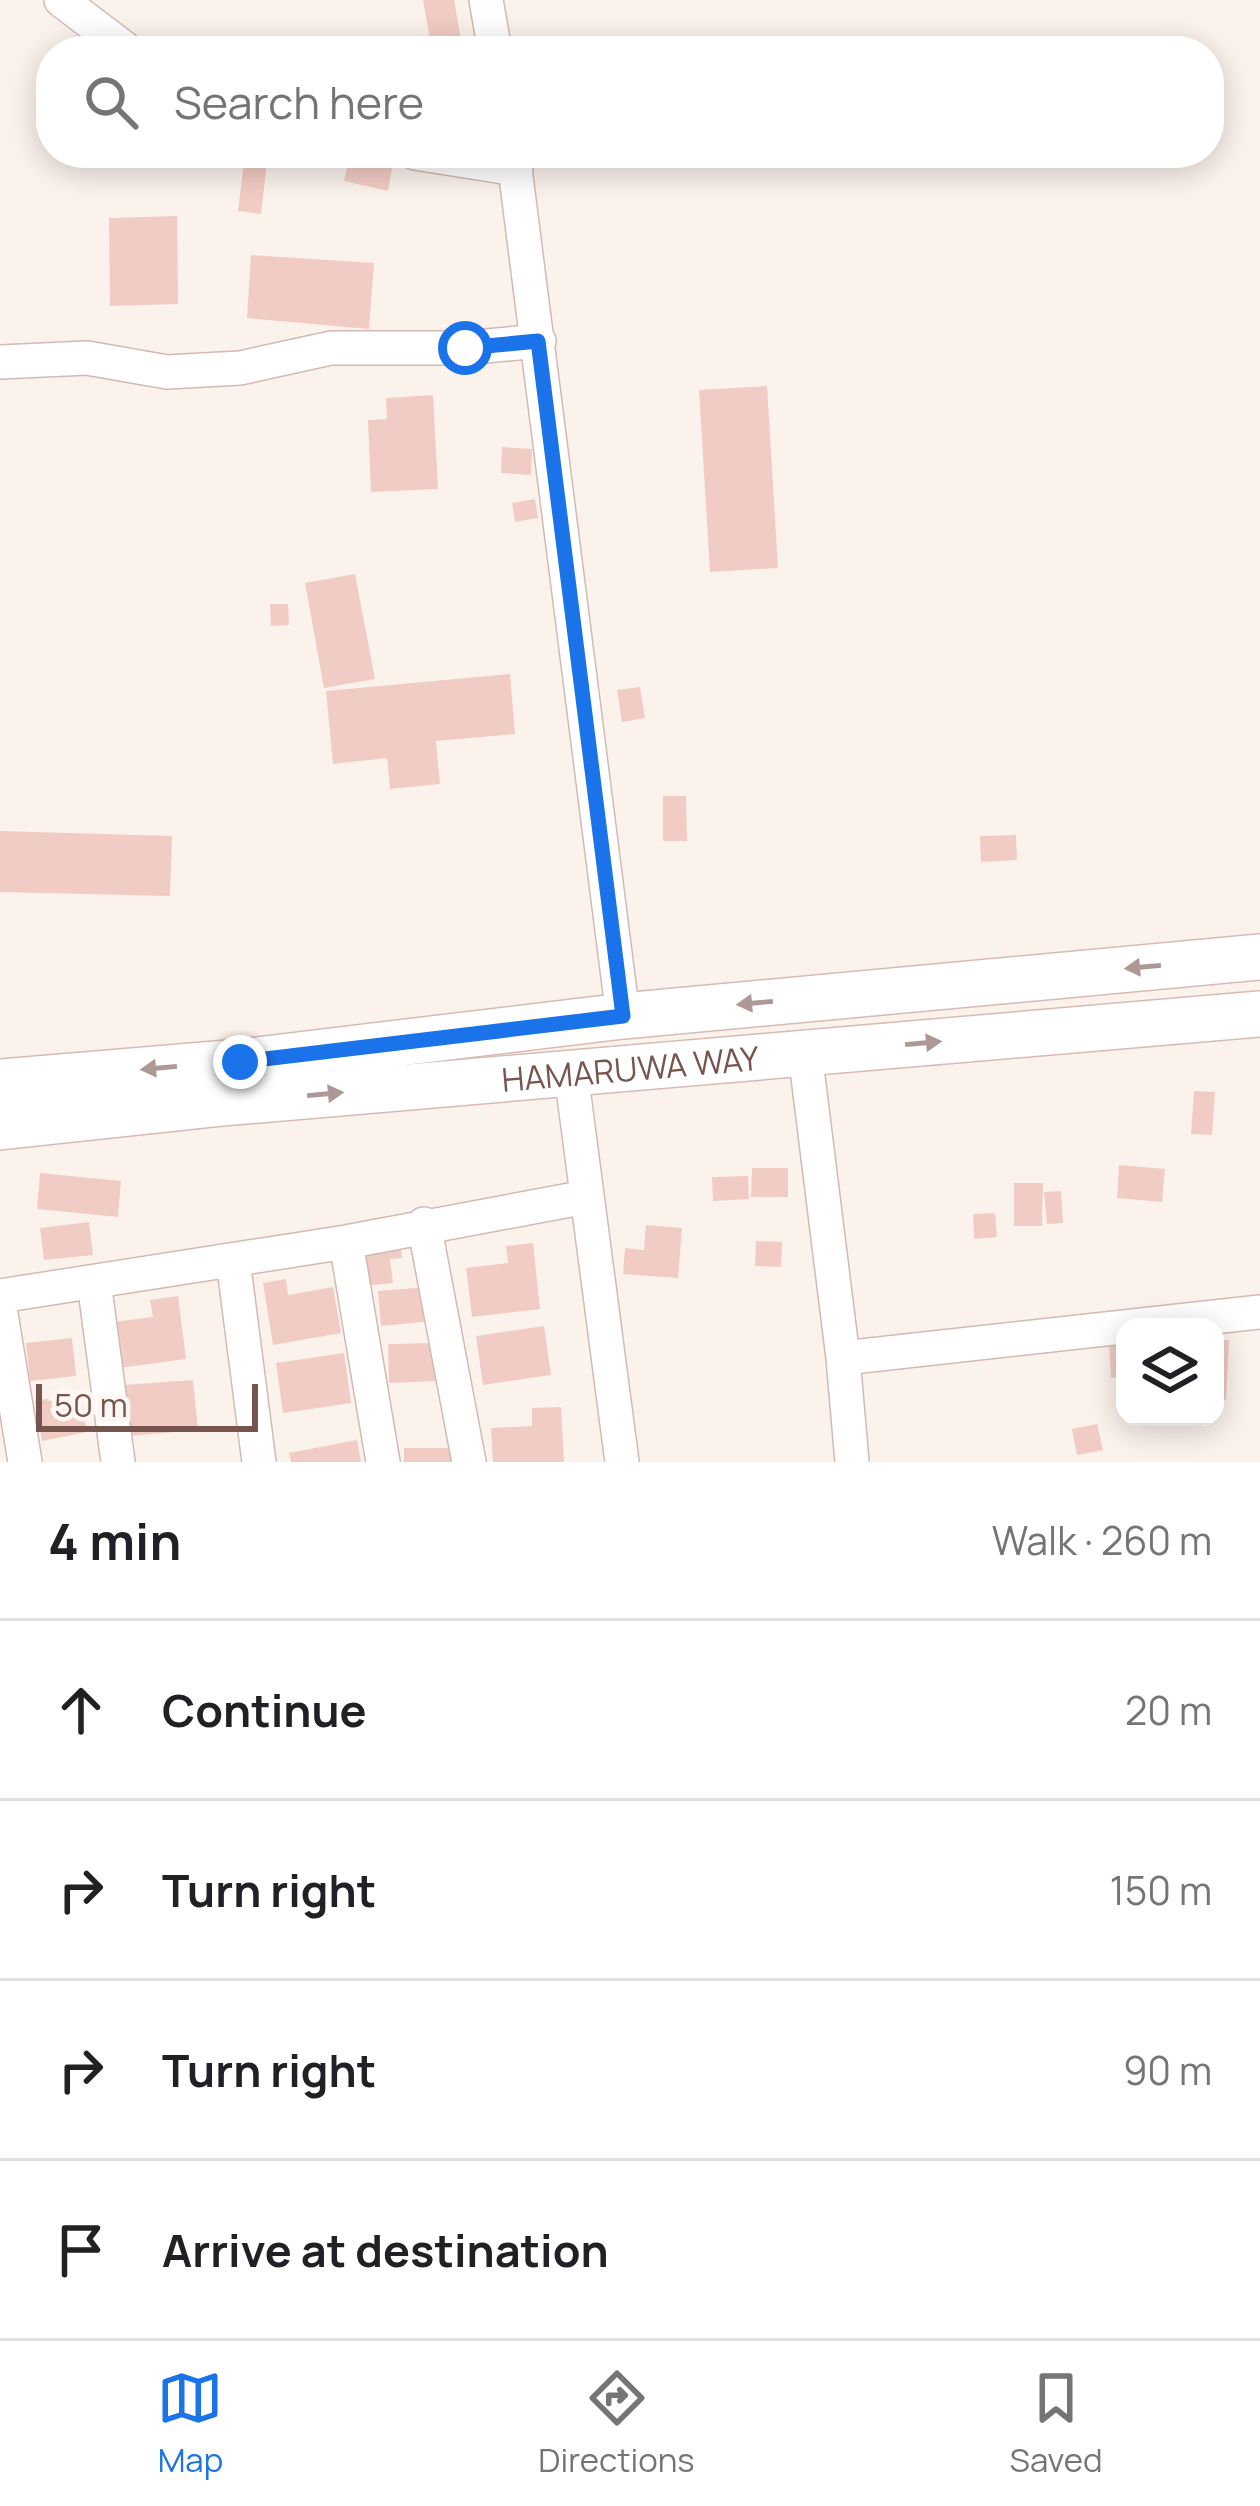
<!DOCTYPE html>
<html lang="en">
<head>
<meta charset="utf-8">
<style>
  body { margin:0; font-family:Manrope,sans-serif; background:#f2f2f2; color:#202124 }
  .controls { position:absolute; right:36px; bottom:36px; display:grid; overflow:hidden; border-radius:24px; box-shadow:0 6px 30px #0003 }
  .controls button { width:108px; height:108px; display:grid; place-items:center; padding:0; border:0; border-bottom:3px solid #e0e0e0; background:#fff; color:#202124; font:60px sans-serif }
  .scale { position:absolute; left:36px; bottom:30px; width:222px; box-sizing:border-box; padding-left:12px; border:6px solid #78544e; border-top:0; font-size:33px; line-height:42px; white-space:nowrap; color:#78544e; -webkit-text-stroke:9px #fff7f3; paint-order:stroke }
  .stop { position:absolute; width:36px; height:36px; margin:-27px; border:9px solid #1a73e8; border-radius:50%; background:#fff }
  .stop.end { background:#1a73e8; border-color:#fff; box-shadow:0 3px 12px #0008 }
  .list { margin:0; padding:0; list-style:none }
  h2 { display:flex; justify-content:space-between; align-items:center; height:156px; margin:0; padding:0 48px; font-size:51px }
  h2 small { font-size:39px; font-weight:400; color:#757577 }
  .list li { display:grid; grid-template-columns:78px 1fr auto; gap:36px; align-items:center; box-sizing:border-box; height:180px; padding:0 48px; border-top:3px solid #e0e0e0 }
  .list b { display:block; font-size:45px; white-space:nowrap }
  .list em { font-size:39px; font-style:normal; color:#757577 }
  .icon { flex:none; width:66px; height:66px; fill:none; stroke:currentColor; stroke-width:2; stroke-linecap:round; stroke-linejoin:round }
  .map { position:relative; flex:none; width:1260px; height:1462px; overflow:hidden }
  .search { position:absolute; background:#fff; box-shadow:0 6px 30px #0003; left:36px; right:36px; top:36px; height:132px; display:flex; align-items:center; gap:30px; box-sizing:border-box; padding:0 42px; border-radius:48px; color:#757577; font-size:45px }
  .sheet { height:876px; background:#fff }
  nav { display:flex; justify-content:space-around; align-items:center; box-sizing:border-box; height:168px; border-top:3px solid #e0e0e0; background:#fff; font-size:33px; color:#757577 }
  nav a { display:grid; justify-items:center; gap:6px }
  nav .on { color:#1a73e8 }
  .map>svg:first-child { display:block }
  .building { fill:#f1ccc4 }
  .lines { fill:none; stroke-linecap:round; stroke-linejoin:round }
  .street-casing { stroke:#d2bab3; stroke-width:36 }
  .secondary-casing { stroke:#d6bbb4; stroke-width:48 }
  .street { stroke:#fff; stroke-width:33 }
  .secondary { stroke:#fff; stroke-width:45 }
  .oneway { fill:#ae9895 }
  .route { stroke:#1a73e8; stroke-width:15 }
  .labels { text-anchor:middle; dominant-baseline:central; stroke-width:9; stroke-linejoin:round; paint-order:stroke }
  .street-label { font-size:33px; fill:#78544e; stroke:#fff7f3 }
</style>
</head>
<body>
<div class="map">
<svg width="1260" height="1462" viewBox="0 0 1260 1462">
  <rect width="100%" height="100%" fill="#fcf2ec"/>
  <path class="building" d="M423,0h31l9,51h-31z
    M245,153h23l-7,61 -23,-3z
    M349,159l43,9 -4,23 -44,-10z
    M177,216l1,88 -68,2 -1,-88z
    M251,255l123,8 -5,66 -122,-11z
    M767,386l11,182 -68,4 -11,-182z
    M433,395l5,94 -67,3 -3,-72 19,-1 -1,-21z
    M502,447l30,2 -1,26 -30,-2z
    M535,499l3,19 -23,4 -3,-19z
    M355,574l20,105 -51,9 -19,-105z
    M270,604h18l1,21 -18,1z
    M510,674l5,60 -79,7 4,43 -50,5 -3,-31 -54,6 -7,-73z
    M640,687l5,31 -23,4 -5,-32z
    M663,796h23l1,45h-24z
    M0,831l172,5 -2,60 -170,-4z
    M1016,835l1,25 -36,2 -1,-26z
    M1194,1091l21,1 -3,43 -21,-1z
    M1119,1165l46,4 -3,33 -45,-4z
    M752,1168h36v29h-37z
    M40,1173l81,8 -3,36 -81,-8z
    M748,1176l1,23 -36,2 -1,-24z
    M1014,1183h29l-1,43h-28z
    M1061,1191l2,32 -16,1 -3,-32z
    M995,1213l2,24 -23,2 -1,-25z
    M89,1222l4,33 -49,5 -4,-32z
    M646,1225l36,3 -4,50 -55,-4 2,-26 19,2z
    M399,1229l3,29 -12,1 3,24 -28,3 -6,-52z
    M756,1241l26,1 -1,25 -26,-1z
    M533,1243l7,66 -68,8 -6,-49 42,-5 -2,-17z
    M286,1279l2,16 45,-8 8,46 -68,12 -10,-62z
    M429,1287l3,34 -51,5 -3,-35z
    M178,1296l8,63 -67,9 -6,-46 40,-5 -3,-17z
    M544,1326l7,49 -68,10 -7,-49z
    M72,1338l4,38 -46,5 -4,-38z
    M1215,1340h14l-3,60 -11,-1z
    M436,1343l1,38 -48,2 -1,-39z
    M1125,1343v34l-14,1 -2,-34z
    M344,1353l7,50 -68,10 -7,-50z
    M193,1380l5,50 -69,6 -5,-51z
    M80,1393l7,39 -45,9 -7,-40z
    M561,1407l3,55h-71l-2,-34 41,-2v-18z
    M1097,1424l6,26 -26,5 -5,-26z
    M357,1440l4,22h-70l-2,-9z
    M404,1448h48v14h-48z"/>
  <g class="lines">
    <defs>
      <path id="street" d="M61,0l67,51
        M486,0l9,51
        M415,153l101,16
        M513,153l110,863
        M0,362l87,-4 80,14 73,-4 91,-20h134l74,-7
        M805,1053l38,305 9,104
        M571,1073l51,389
        M424,1224l45,238
        M346,1242l37,220
        M233,1260l26,202
        M94,1282l24,180
        M0,1296l346,-54 240,-45
        M0,1308l25,154
        M843,1358l417,-46"/>
      <g id="secondary">
        <path d="M0,1082l240,-20 383,-46 637,-59"/>
        <path id="s1" d="M0,1127l223,-24 1037,-89"/>
      </g>
    </defs>
    <use href="#street" class="street-casing"/>
    <use href="#secondary" class="secondary-casing"/>
    <use href="#street" class="street"/>
    <use href="#secondary" class="secondary"/>
  </g>
  <defs><path id="oneway-solid" d="M-6-.8H1V-3.2L6.5 0L1 3.2V.8H-6Z" transform="scale(3)"/></defs>
  <g class="oneway">
    <use href="#oneway-solid" transform="translate(1143 967) rotate(175)"/>
    <use href="#oneway-solid" transform="translate(755 1003) rotate(175)"/>
    <use href="#oneway-solid" transform="translate(923 1043) rotate(-5)"/>
    <use href="#oneway-solid" transform="translate(159 1068) rotate(175)"/>
    <use href="#oneway-solid" transform="translate(325 1094) rotate(-5)"/>
  </g>
  <g class="lines">
    <path class="route" d="M240,1062l383,-46 -85,-675 -73,7"/>
  </g>
  <g class="labels">
    <g class="street-label">
      <text stroke="none"><textPath href="#s1" startOffset="633">HAMARUWA WAY</textPath></text>
    </g>
  </g>
</svg>
<div class="controls">
<button><svg class="icon" aria-label="layers" viewBox="0 0 24 24"><path d="M12 4l9 5-9 5-9-5zM3 14l9 5 9-5"/></svg></button>
</div>
<div class="scale">50 m</div>
<div class="stop" style="left:465px;top:348px"></div>
<div class="stop end" style="left:240px;top:1062px"></div>
<div class="search"><svg class="icon" aria-label="search" viewBox="0 0 24 24"><circle cx="10" cy="10" r="6"/><path d="M15 15l6 6"/></svg>Search here</div>
</div>
<section class="sheet">
<h2>4 min<small>Walk · 260 m</small></h2>
<ul class="list">
<li><svg class="icon" aria-label="ahead" viewBox="0 0 24 24"><path d="M12 20V5M6 11l6-6 6 6"/></svg><div><b>Continue</b></div><em>20 m</em></li>
<li><svg class="icon" aria-label="right" viewBox="0 0 24 24"><path d="M7 20v-9h11M14 6l5 5-5 5"/></svg><div><b>Turn right</b></div><em>150 m</em></li>
<li><svg class="icon" aria-label="right" viewBox="0 0 24 24"><path d="M7 20v-9h11M14 6l5 5-5 5"/></svg><div><b>Turn right</b></div><em>90 m</em></li>
<li><svg class="icon" aria-label="arrive" viewBox="0 0 24 24"><path d="M6 21V4h12l-3 4 3 4H6"/></svg><div><b>Arrive at destination</b></div></li>
</ul>
</section>
<nav>
<a class="on"><svg class="icon" aria-label="map" viewBox="0 0 24 24"><path d="M3 6l6-2 6 2 6-2v14l-6 2-6-2-6 2zM9 4v14M15 6v14"/></svg>Map</a>
<a><svg class="icon" aria-label="directions" viewBox="0 0 24 24"><path d="M12 3l9 9-9 9-9-9zM9 14v-3h6M13 9l2 2-2 2"/></svg>Directions</a>
<a><svg class="icon" aria-label="saved" viewBox="0 0 24 24"><path d="M7 4h10v16l-5-4-5 4z"/></svg>Saved</a>
</nav>
</body>
</html>
